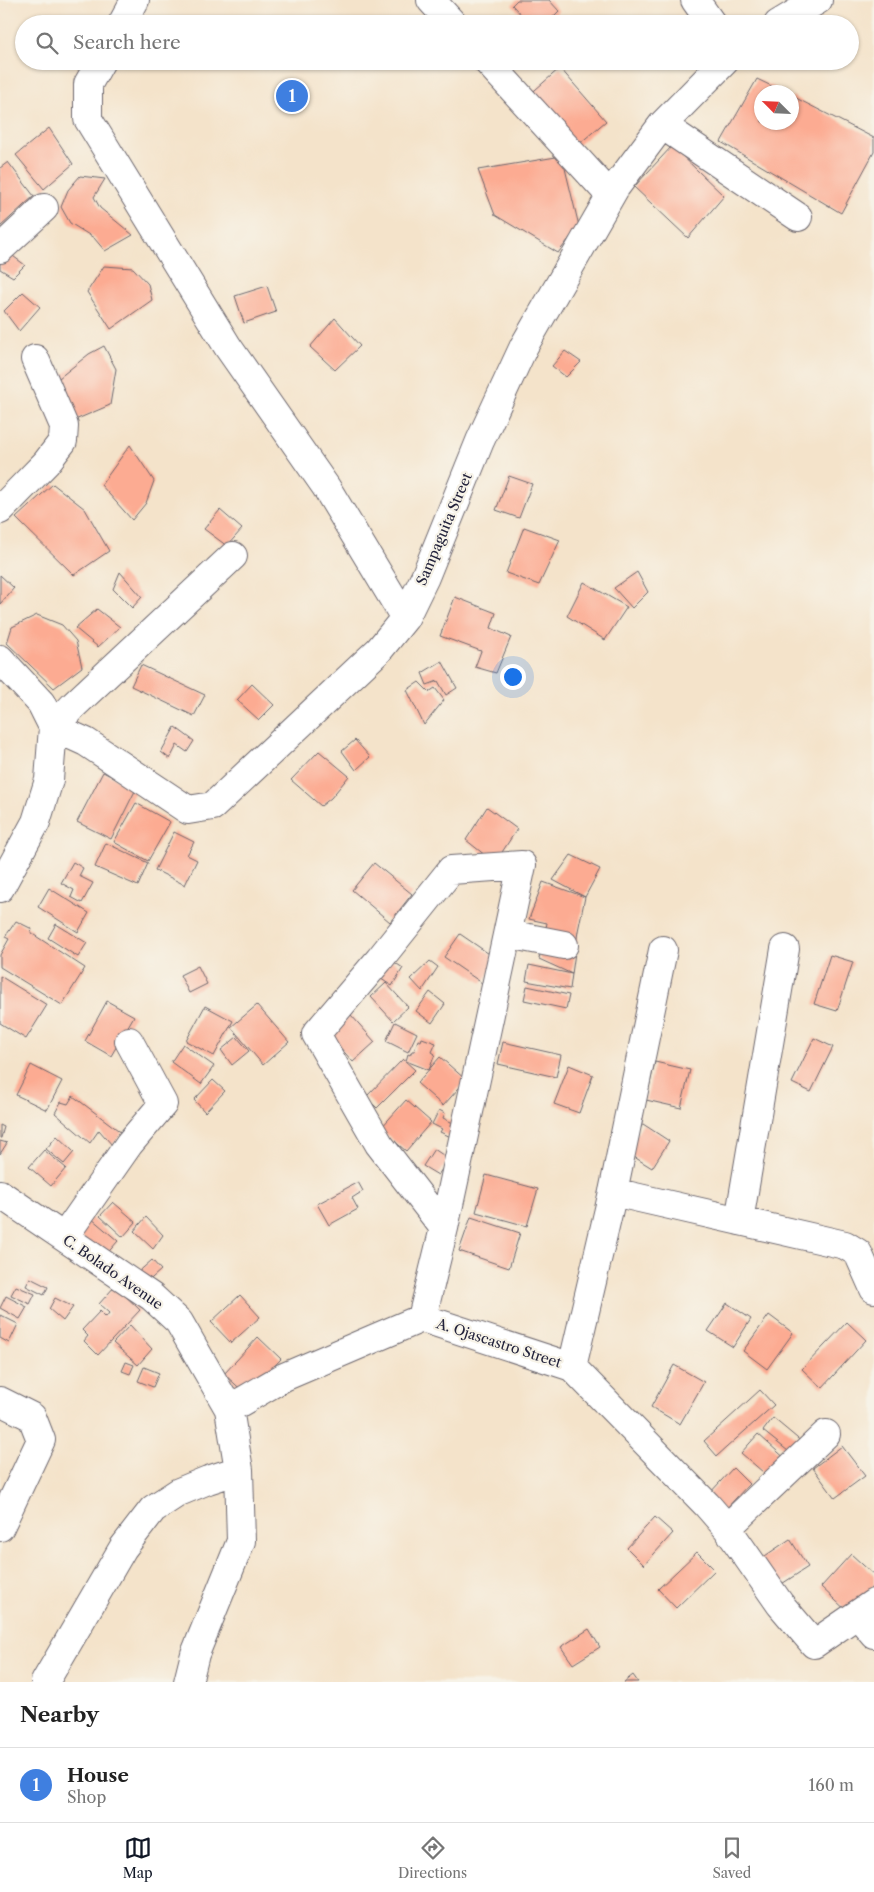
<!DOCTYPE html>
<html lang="en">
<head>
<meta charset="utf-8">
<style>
  body { margin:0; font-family:"Libre Caslon Text",serif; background:#f2f2f2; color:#222 }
  .compass { position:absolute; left:754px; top:85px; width:45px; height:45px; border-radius:50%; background:#fff; box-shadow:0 1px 4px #0004; rotate:294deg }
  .you { position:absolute; left:512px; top:676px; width:18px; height:18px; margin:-12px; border:4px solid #fff; border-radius:50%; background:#1a73e8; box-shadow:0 0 0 8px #1a73e833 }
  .badge { display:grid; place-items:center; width:32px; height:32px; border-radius:50%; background:#111827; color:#fff; font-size:16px; font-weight:700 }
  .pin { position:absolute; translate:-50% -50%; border:2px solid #fff; box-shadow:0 1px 5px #0006 }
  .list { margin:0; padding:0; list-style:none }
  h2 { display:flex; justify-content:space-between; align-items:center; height:65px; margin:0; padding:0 20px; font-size:21px }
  h2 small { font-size:16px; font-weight:400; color:#767676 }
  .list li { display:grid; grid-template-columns:32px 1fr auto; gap:15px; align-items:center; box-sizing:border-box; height:75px; padding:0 20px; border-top:1px solid #e0e0e0 }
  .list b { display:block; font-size:19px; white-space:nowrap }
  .list p { margin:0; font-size:16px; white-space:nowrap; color:#767676 }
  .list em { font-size:16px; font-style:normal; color:#767676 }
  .icon { flex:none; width:28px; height:28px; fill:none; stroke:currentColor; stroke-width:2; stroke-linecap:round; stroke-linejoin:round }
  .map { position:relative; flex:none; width:874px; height:1682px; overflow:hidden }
  .search { position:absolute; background:#fff; box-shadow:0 1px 4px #0004; left:15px; right:15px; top:15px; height:55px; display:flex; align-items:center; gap:12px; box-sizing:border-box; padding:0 18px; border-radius:28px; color:#767676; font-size:19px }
  .sheet { height:140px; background:#fff }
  nav { display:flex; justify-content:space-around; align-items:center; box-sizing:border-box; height:70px; border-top:1px solid #e0e0e0; background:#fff; font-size:14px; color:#767676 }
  nav a { display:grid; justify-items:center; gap:2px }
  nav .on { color:#111827 }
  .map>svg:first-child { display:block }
  .building { fill:#fcab92 }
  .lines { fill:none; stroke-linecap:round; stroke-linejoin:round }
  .minor-casing { stroke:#6c666d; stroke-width:30 }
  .minor { stroke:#fff; stroke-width:28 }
  .labels { text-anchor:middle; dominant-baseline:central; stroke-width:4.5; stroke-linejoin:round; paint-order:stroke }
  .street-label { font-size:14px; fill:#22223b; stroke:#f7f3e8 }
</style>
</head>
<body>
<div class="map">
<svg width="874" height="1682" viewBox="0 0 874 1682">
  <rect width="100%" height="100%" fill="#f7f3e8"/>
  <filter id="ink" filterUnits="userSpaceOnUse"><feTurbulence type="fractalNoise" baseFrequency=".02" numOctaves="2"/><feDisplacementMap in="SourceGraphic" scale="10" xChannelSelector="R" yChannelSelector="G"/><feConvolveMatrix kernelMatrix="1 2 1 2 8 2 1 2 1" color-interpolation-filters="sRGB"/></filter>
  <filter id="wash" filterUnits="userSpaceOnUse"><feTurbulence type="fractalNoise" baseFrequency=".0096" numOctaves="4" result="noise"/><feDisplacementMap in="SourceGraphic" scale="20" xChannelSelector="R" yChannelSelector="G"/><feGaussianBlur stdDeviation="1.12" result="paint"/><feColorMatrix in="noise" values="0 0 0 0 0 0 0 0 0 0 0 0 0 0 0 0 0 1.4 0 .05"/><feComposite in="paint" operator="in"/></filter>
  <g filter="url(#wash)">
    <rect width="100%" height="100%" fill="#f4e3ca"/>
    <g id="blocks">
      <path class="building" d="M517,0h32l10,11 -13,13h-16l-18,-19z
        M560,68l46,53 -34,29 -45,-53z
        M757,79l27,13h-22v30h30v-26l82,42v14l-33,61 -120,-71z
        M49,128l24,36 -29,25 -28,-34z
        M672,146l52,50 -36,42 -54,-51z
        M562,156l17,70 -21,27 -63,-38 -17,-45z
        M8,162l26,34 -34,31v-59z
        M80,176l25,3 -11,18 6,11 33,27 -28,16 -11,-13 -24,-15 -9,-16 7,-17z
        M2,248l23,17 -12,12 -13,-8v-18z
        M104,266l29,2 15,16 4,16 -41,29 -24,-37z
        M267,286l9,26 -32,11 -9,-27z
        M23,292l17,15 -21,24 -15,-20z
        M335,318l25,28 -25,24 -25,-23z
        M104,346l12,23 -6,36 -42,18 -19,-37 40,-32z
        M565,351l16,11 -15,15 -14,-11z
        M130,445l24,36 -8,22 -14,17 -31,-35z
        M509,476l23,8 -13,34 -23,-8z
        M53,484l32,25 24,42 -35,24 -58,-57z
        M220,510l22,19 -15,17 -23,-17z
        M524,527l36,13 -21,45 -33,-12z
        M120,572l22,25 -10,11 -19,-19z
        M637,572l11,20 -16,16 -18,-20z
        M0,575l14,13 -14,16z
        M584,582l43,25 -22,33 -38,-24z
        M455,597l41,16 -5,15 20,9 -15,36 -21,-6 6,-16 -41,-15z
        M97,609l23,18 -22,20 -23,-19z
        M37,615l25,10 14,16 6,26 -28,21 -47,-45 5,-16z
        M442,661l15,27 -11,7 -8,-14 -11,4 -5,-12z
        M141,665l64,30 -11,21 -63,-30z
        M419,682l10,10 6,-4 9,12 -20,25 -17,-35z
        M252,684l22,21 -15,15 -22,-20z
        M175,727l19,14 -7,11 -10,-7 -7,14 -9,-7z
        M355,740l15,17 -14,13 -14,-19z
        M319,751l30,25 -18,22 -10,8 -30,-26z
        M103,772l33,17 -25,50 -34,-17z
        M136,803l34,19 -22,39 -34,-19z
        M487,807l30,22 -22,34 -29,-23z
        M174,832l20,10 -7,13 10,5 -12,25 -30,-15z
        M106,843l42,20 -10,23 -43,-19z
        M571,855l29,14 -15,28 -7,34 -6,43 -33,-15 8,-36 -18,-4 14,-37 42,15 -32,-17z
        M73,862l10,6 -4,8 14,7 -11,20 -11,-6 3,-7 -13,-7z
        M374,863l38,31 -22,28 -38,-32z
        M49,888l40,25 -11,19 -40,-25z
        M16,921l16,8 -1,4 54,35 -23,37 -62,-38v-12l9,-16 -4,-2z
        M56,924l31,19 -9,14 -30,-19z
        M460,934l38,26 -16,23 -38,-26z
        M830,955l23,7 -16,49 -23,-7z
        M388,958l15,10 -11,18 -17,-11z
        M430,961l8,6 -16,24 -11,-12z
        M529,965l43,9 -2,15 -44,-8z
        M198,966l9,18 -18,9 -9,-18z
        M0,976l47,29 -21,34 -26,-16z
        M386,983l22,24 -15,14 -22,-24z
        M527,986l42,9 -3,14 -42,-9z
        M430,992l15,12 -13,19 -16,-12z
        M107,1001l27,15 -23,40 -26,-15z
        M257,1005l32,37 -26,23 -32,-38z
        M205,1006l28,15 -19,35 -28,-15z
        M351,1015l24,27 -22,20 -24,-27z
        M395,1022l22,11 -9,19 -22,-11z
        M237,1037l12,14 -17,14 -11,-15z
        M422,1038l14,5 -4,9 3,2 -6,16 -23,-9 2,-7 2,1 2,-4h2l4,-11 3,1z
        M814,1038l19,9 -22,45 -19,-9z
        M503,1042l58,13 -5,22 -58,-13z
        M183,1044l31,22 -13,18 -30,-22z
        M440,1057l26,23 -23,26 -26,-23z
        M403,1059l12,11 -38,38 -11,-11z
        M655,1062l35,8 -9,38 -35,-8z
        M31,1065l31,16 -15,29 -31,-15z
        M569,1065l24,10 -14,38 -25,-9z
        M213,1080l12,11 -20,21 -11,-12z
        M73,1096l49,37 -10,12 -13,-15 -9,13 -35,-30 6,-11 7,2z
        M406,1100l25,22 -25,29 -26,-22z
        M439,1110l6,3 -2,5 18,9 -8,11 -13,-6 2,-3 -10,-5z
        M643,1124l26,17 -17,27 -26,-16z
        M0,1125l4,2 -3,11h-1z
        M57,1136l17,16 -10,12 -18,-15z
        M0,1141l7,2 -7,11z
        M434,1149l15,10 -11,16 -15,-9z
        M44,1150l22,18 -15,18 -22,-19z
        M486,1175l52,14 -11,37 -51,-14z
        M358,1182l5,9 -11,7 6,11 -29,16 -12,-21z
        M113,1202l23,20 -13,15 -23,-21z
        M146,1217l17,18 -10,14 -19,-18z
        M471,1217l49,16 -11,35 -50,-17z
        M91,1218l27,23 -14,16 -27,-23z
        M152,1260l9,10 -17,15 -9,-10z
        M30,1278l18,9 -4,8 -18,-9z
        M16,1286l19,8 -5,10 -19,-9z
        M115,1286l25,24 -42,45 -14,-14 4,-5 -6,-6 18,-19 6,6 3,-4 -10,-9z
        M240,1295l20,22 -29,26 -20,-21z
        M6,1296l21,11 -7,12 -20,-11z
        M55,1298l18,9 -10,14 -14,-12z
        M727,1303l24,16 -18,28 -25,-16z
        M0,1315l18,9 -9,19 -9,-5z
        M769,1315l24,18 -26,36 -24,-18z
        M847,1322l19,18 -44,48 -20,-19z
        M130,1325l22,24 -14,16 -25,-22z
        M258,1337l23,22 -34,36 -23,-21z
        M126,1362l8,3 -4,9 -8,-3z
        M674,1365l30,17 -24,42 -29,-17z
        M144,1367l15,6 -6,14 -15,-6z
        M760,1390l14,15 -57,51 -13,-15z
        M773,1418l30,25 -10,12 -30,-24z
        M758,1434l30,27 -17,18 -30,-26z
        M842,1446l23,30 -30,22 -22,-30z
        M733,1468l16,16 -25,27 -16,-16z
        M655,1517l18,16 -29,32 -17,-17z
        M790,1539l18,28 -31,20 -18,-27z
        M697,1552l18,18 -39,38 -18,-19z
        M851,1554l23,21v10l-25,28 -28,-26z
        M589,1629l11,18 -27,17 -12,-17z
        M633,1675l5,7h-14z"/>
    </g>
  </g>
  <g filter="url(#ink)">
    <use href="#blocks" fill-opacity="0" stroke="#6c666d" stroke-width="1"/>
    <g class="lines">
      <defs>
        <path id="minor" d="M431,0l22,24
          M695,0l17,24
          M122,24l13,-24
          M778,24l40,-24
          M101,61l-13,23v35l140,228 98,140 79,131
          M487,61l123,134
          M662,125l136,92
          M0,249l44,-41
          M0,510l46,-47 17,-22 1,-15 -29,-67
          M0,659l41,44 12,24
          M53,727l33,15 102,68 25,-4 166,-156 26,-32 20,-41 55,-136 44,-95 91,-158 47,-63 63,-64
          M53,727l21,-22 159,-149
          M0,888l36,-66 13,-42 4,-53
          M508,934l56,11
          M613,1192l232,53 13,8 16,36
          M0,1194l152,103 27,25 50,87 10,61 2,71 -46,113 -7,28
          M739,1221l46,-272
          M64,1237l65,-93 34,-40 -34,-63
          M422,1318l22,-90 78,-363 -71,5 -72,90 -63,74 63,110 65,84
          M572,1367l41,-175 50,-242
          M0,1401l32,16 9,23 -41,87
          M229,1409l55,-32 138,-59 150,49 135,138 20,23 53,76 34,40 60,-41
          M727,1528l99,-94
          M858,1615l16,19
          M45,1682l78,-134 30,-39 26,-17 29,-12 31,-10"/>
      </defs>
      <use href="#minor" class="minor-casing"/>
      <use href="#minor" class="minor"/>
    </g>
  </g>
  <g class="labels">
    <g class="street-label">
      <text transform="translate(444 529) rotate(-67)">Sampaguita Street</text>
      <text transform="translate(113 1272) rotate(35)">C. Bolado Avenue</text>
      <text transform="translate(499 1343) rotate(18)">A. Ojascastro Street</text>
    </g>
  </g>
</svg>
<svg class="compass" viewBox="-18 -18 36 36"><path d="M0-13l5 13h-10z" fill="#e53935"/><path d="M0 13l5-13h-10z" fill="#767676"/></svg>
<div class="you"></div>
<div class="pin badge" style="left:292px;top:96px;background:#3f7fe0">1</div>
<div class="search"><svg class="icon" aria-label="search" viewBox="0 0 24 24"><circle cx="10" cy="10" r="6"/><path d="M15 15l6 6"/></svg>Search here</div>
</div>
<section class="sheet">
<h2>Nearby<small></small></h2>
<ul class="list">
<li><span class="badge" style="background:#3f7fe0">1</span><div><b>House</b><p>Shop</p></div><em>160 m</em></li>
</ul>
</section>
<nav>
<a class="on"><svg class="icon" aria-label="map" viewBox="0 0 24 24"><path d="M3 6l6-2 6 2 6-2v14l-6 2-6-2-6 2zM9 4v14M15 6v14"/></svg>Map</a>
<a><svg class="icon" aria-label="directions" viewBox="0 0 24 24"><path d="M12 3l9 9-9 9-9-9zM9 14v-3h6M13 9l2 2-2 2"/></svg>Directions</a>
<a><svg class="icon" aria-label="saved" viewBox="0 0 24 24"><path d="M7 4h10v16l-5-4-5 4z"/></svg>Saved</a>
</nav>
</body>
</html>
